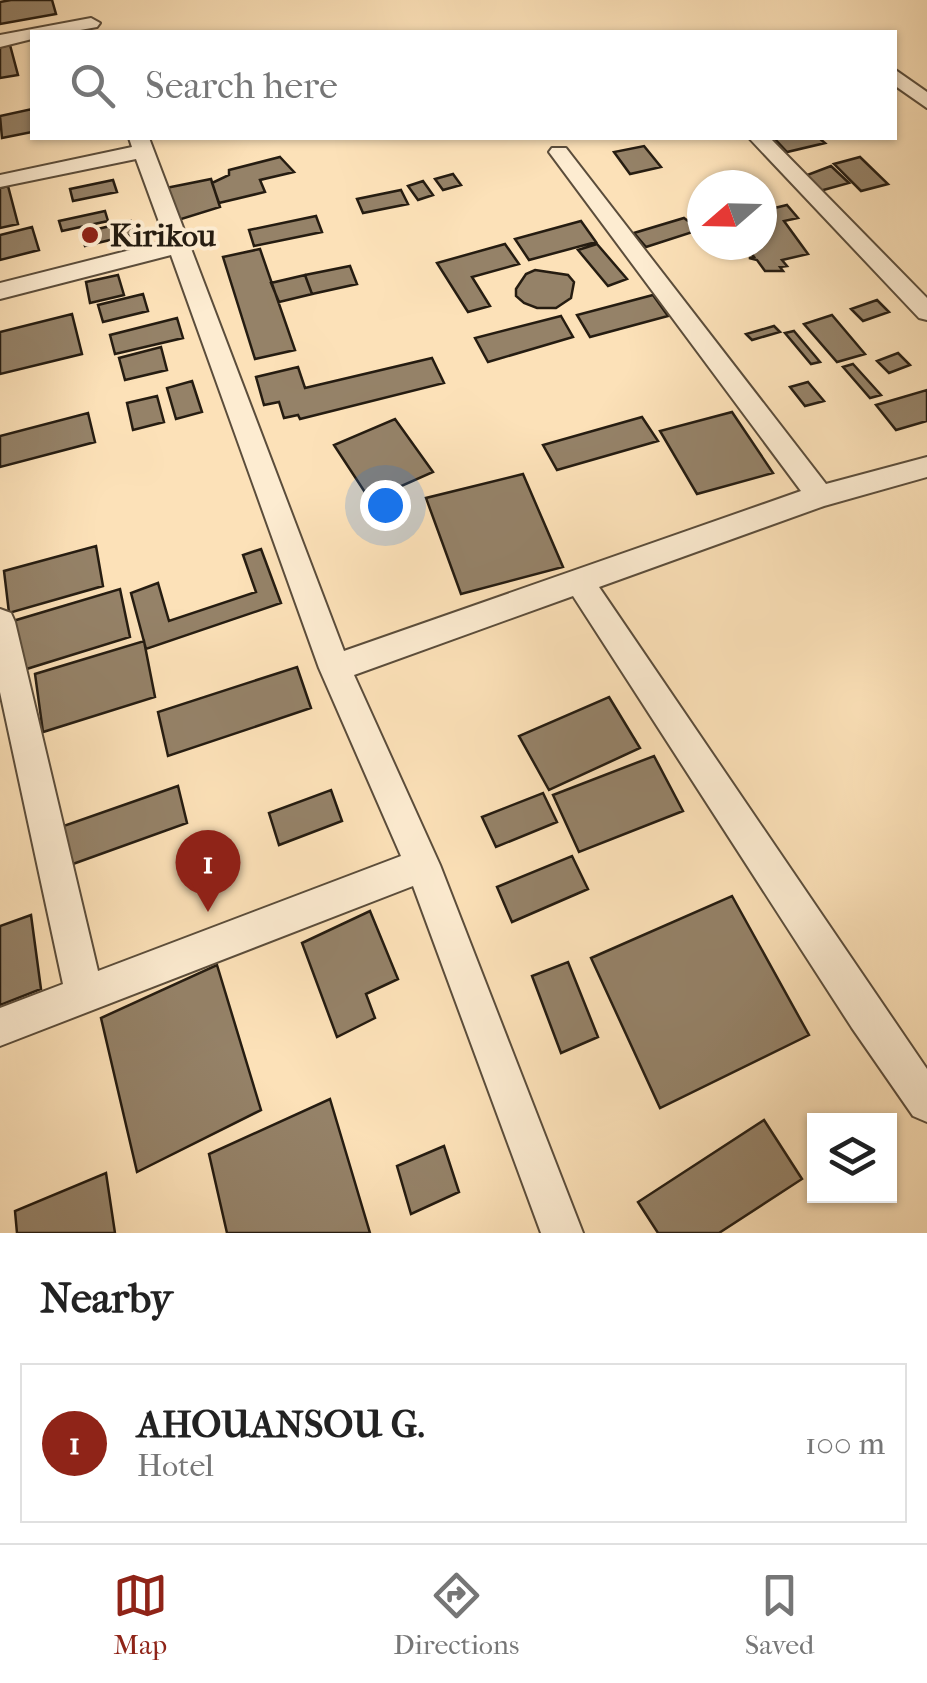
<!DOCTYPE html>
<html lang="en">
<head>
<meta charset="utf-8">
<style>
  body { margin:0; font-family:"IM FELL French Canon",serif; background:#f6f6f6; color:#222 }
  .controls { position:absolute; right:30px; bottom:30px; display:grid; overflow:hidden; border-radius:0px; box-shadow:0 2px 8px #0004 }
  .controls button { width:90px; height:90px; display:grid; place-items:center; padding:0; border:0; border-bottom:2px solid #e0e0e0; background:#fff; color:#222; font:50px sans-serif }
  .compass { position:absolute; left:687px; top:170px; width:90px; height:90px; border-radius:50%; background:#fff; box-shadow:0 2px 8px #0004; rotate:250deg }
  .you { position:absolute; left:385px; top:505px; width:35px; height:35px; margin:-25px; border:8px solid #fff; border-radius:50%; background:#1a73e8; box-shadow:0 0 0 15px #1a73e833 }
  .badge { display:grid; place-items:center; width:65px; height:65px; border-radius:50%; background:#8f2418; color:#fff; font-size:32px; font-weight:700 }
  .pin { position:absolute; translate:-50% -82px; filter:drop-shadow(0 2px 5px #0008) }
  .pin::after { content:''; position:absolute; top:52px; width:35px; height:30px; background:inherit; clip-path:polygon(0 0,100% 0,50% 100%) }
  .list { margin:0; padding:0; list-style:none }
  h2 { display:flex; justify-content:space-between; align-items:center; height:130px; margin:0; padding:0 40px; font-size:42px }
  h2 small { font-size:32px; font-weight:400; color:#767676 }
  .list li { display:grid; grid-template-columns:65px 1fr auto; gap:30px; align-items:center; box-sizing:border-box; height:160px; margin:0 20px 20px; padding:0 20px; border:2px solid #e0e0e0; border-radius:0px }
  .list b { display:block; font-size:38px; white-space:nowrap }
  .list p { margin:0; font-size:32px; white-space:nowrap; color:#767676 }
  .list em { font-size:32px; font-style:normal; color:#767676 }
  .icon { flex:none; width:55px; height:55px; fill:none; stroke:currentColor; stroke-width:2; stroke-linecap:round; stroke-linejoin:round }
  .map { position:relative; flex:none; width:927px; height:1233px; overflow:hidden }
  .search { position:absolute; background:#fff; box-shadow:0 2px 8px #0004; left:30px; right:30px; top:30px; height:110px; display:flex; align-items:center; gap:25px; box-sizing:border-box; padding:0 35px; border-radius:0px; color:#767676; font-size:38px }
  .sheet { height:310px; background:#fff }
  nav { display:flex; justify-content:space-around; align-items:center; box-sizing:border-box; height:140px; border-top:2px solid #e0e0e0; background:#fff; font-size:28px; color:#767676 }
  nav a { display:grid; justify-items:center; gap:5px }
  nav .on { color:#8f2418 }
  .map>svg:first-child { display:block }
  .building { fill:#958268; stroke:#251c11; stroke-width:2.5 }
  .lines { fill:none; stroke-linecap:round; stroke-linejoin:round }
  .street-casing { stroke:#5b4d3b; stroke-width:4 }
  .street { fill:#fdecd1; fill-rule:evenodd }
  .poi-dot { fill:#8f2418; stroke:#fdecd1; stroke-width:4 }
  .labels { text-anchor:middle; dominant-baseline:central; stroke-width:8; stroke-linejoin:round; paint-order:stroke }
  .far-poi-label { font-size:32px; font-weight:bold; fill:#251c11; stroke:#fdecd1; text-anchor:start }
</style>
</head>
<body>
<div class="map">
<svg width="927" height="1233" viewBox="0 0 927 1233">
  <rect width="100%" height="100%" fill="#fce1b8"/>
  <filter id="stains"><feTurbulence type="fractalNoise" baseFrequency=".002" numOctaves="4"/><feColorMatrix values="0 0 0 0 .2 0 0 0 0 .09 0 0 0 0 .02 0 0 0 .5 -.17"/></filter>
  <radialGradient id="worn" r=".72"><stop offset=".6" stop-color="#630" stop-opacity="0"/><stop offset="1" stop-color="#630" stop-opacity=".3"/></radialGradient>
  <path class="building" d="M11,0h41l4,14 -56,10v-22z
    M10,45l8,30 -18,3v-31z
    M32,109v23l-30,6 -2,-22z
    M774,138h45l6,5 -38,9z
    M644,146l17,21 -31,7 -16,-22z
    M280,157l14,15 -34,8 5,12 -46,11 -7,-20 17,-8v-5z
    M860,157l28,27 -27,7 -27,-27z
    M831,166l18,17 -33,9 -14,-15z
    M453,174l8,11 -18,5 -8,-11z
    M211,179l9,28 -45,14 -9,-33z
    M113,180l4,12 -44,9 -3,-12z
    M423,181l10,14 -15,5 -10,-14z
    M8,186l10,38 -18,4v-40z
    M401,190l7,14 -45,9 -6,-14z
    M787,205l11,13 -14,3 24,33 -26,6 5,6 -7,1 3,4h-18l-8,-11 -8,-2 5,-1 -9,-12h17v-34z
    M105,211l3,10 -46,10 -3,-10z
    M316,216l6,16 -68,14 -5,-16z
    M684,218l4,3 12,-3 2,11 -56,18 -12,-14z
    M131,221l4,13 -50,12 -4,-13z
    M581,221l15,21 -67,18 -14,-21z
    M32,227l7,23 -39,10v-25z
    M505,244l14,20 -47,13 18,29 -22,6 -31,-49z
    M597,244l30,35 -19,7 -30,-36z
    M260,249l35,101 -40,9 -32,-102z
    M350,266l7,18 -45,10 -7,-19z
    M535,270l33,5 6,7 -3,16 -15,10h-19l-13,-5 -8,-7v-7l10,-15z
    M118,275l6,20 -34,8 -4,-21z
    M305,275l7,19 -33,8 -8,-19z
    M143,294l5,17 -45,11 -5,-17z
    M653,295l15,21 -78,21 -13,-22z
    M877,300l12,12 -26,9 -12,-12z
    M72,314l10,40 -82,20v-42z
    M832,315l33,39 -28,8 -33,-38z
    M561,316l12,21 -85,25 -13,-24z
    M177,318l6,20 -68,16 -5,-19z
    M774,326l6,6 -28,8 -6,-6z
    M794,331l26,31 -9,2 -26,-31z
    M161,347l6,23 -42,10 -6,-22z
    M898,353l12,12 -21,8 -12,-12z
    M432,358l12,25 -144,36 -2,-4 -14,3 -5,-16 -15,3 -8,-28 42,-10 7,21z
    M853,364l28,31 -11,3 -27,-31z
    M192,381l10,31 -26,7 -9,-31z
    M808,382l16,19 -19,5 -15,-19z
    M927,390v31l-31,9 -20,-25z
    M157,396l7,26 -31,8 -6,-27z
    M732,412l41,61 -76,21 -37,-63z
    M88,413l7,29 -95,25v-31z
    M642,417l16,24 -101,29 -14,-25z
    M395,419l38,53 -63,28 -36,-55z
    M523,474l40,93 -102,27 -35,-96z
    M96,546l7,40 -94,27 -5,-42z
    M261,549l20,54 -135,46 -15,-56 27,-10 11,38 87,-29 -13,-37z
    M120,589l10,48 -110,34 -7,-50z
    M144,641l11,56 -112,35 -8,-58z
    M297,667l14,41 -143,48 -10,-44z
    M609,697l31,51 -91,42 -30,-54z
    M654,756l29,55 -104,41 -26,-57z
    M178,786l9,37 -128,46 -7,-39z
    M331,790l11,31 -63,24 -10,-32z
    M543,793l14,29 -61,25 -14,-30z
    M572,856l16,33 -76,33 -15,-35z
    M732,896l77,139 -149,73 -69,-150z
    M370,911l28,68 -32,15 9,24 -38,19 -35,-94z
    M31,915l10,74 -41,16v-79z
    M568,962l30,75 -37,16 -29,-77z
    M217,965l44,145 -124,62 -36,-154z
    M330,1099l40,134h-143l-18,-79z
    M764,1120l38,59 -83,54h-61l-20,-31z
    M444,1146l15,46 -48,22 -14,-48z
    M106,1173l9,60h-98l-2,-22z"/>
  <g class="lines">
    <defs>
      <path id="street" d="M91,18l9,5 -3,4 -28,5h-37v7l-32,8v-12z
        M894,69l33,23v16l-33,-23z
        M129,138h20l195,513 457,-160 -249,-335 -3,-4 3,-4h14l260,336 101,-27v20l-103,29 -225,81 328,482v53l-14,-6 -61,-88 -279,-432 -219,79 86,190 143,368h-42l-128,-347 -413,160v-38l63,-24 -63,-292v-83l11,4 4,9 83,349 303,-115 -82,-188 -148,-413 -171,44v-16l166,-42 -30,-82 -136,28v-12l132,-28z
        M749,138h21l157,160v22l-8,-2z"/>
    </defs>
    <use href="#street" class="street-casing"/>
    <use href="#street" class="street"/>
  </g>
  <circle class="poi-dot" cx="90" cy="235" r="10"/>
  <g class="labels">
    <g class="far-poi-label">
      <text x="110" y="235">Kirikou</text>
    </g>
  </g>
  <rect width="100%" height="100%" filter="url(#stains)"/>
  <rect width="100%" height="100%" fill="url(#worn)"/>
</svg>
<div class="controls">
<button><svg class="icon" aria-label="layers" viewBox="0 0 24 24"><path d="M12 4l9 5-9 5-9-5zM3 14l9 5 9-5"/></svg></button>
</div>
<svg class="compass" viewBox="-18 -18 36 36"><path d="M0-13l5 13h-10z" fill="#e53935"/><path d="M0 13l5-13h-10z" fill="#767676"/></svg>
<div class="you"></div>
<div class="pin badge" style="left:208px;top:912px">1</div>
<div class="search"><svg class="icon" aria-label="search" viewBox="0 0 24 24"><circle cx="10" cy="10" r="6"/><path d="M15 15l6 6"/></svg>Search here</div>
</div>
<section class="sheet">
<h2>Nearby<small></small></h2>
<ul class="list">
<li><span class="badge">1</span><div><b>AHOUANSOU G.</b><p>Hotel</p></div><em>100 m</em></li>
</ul>
</section>
<nav>
<a class="on"><svg class="icon" aria-label="map" viewBox="0 0 24 24"><path d="M3 6l6-2 6 2 6-2v14l-6 2-6-2-6 2zM9 4v14M15 6v14"/></svg>Map</a>
<a><svg class="icon" aria-label="directions" viewBox="0 0 24 24"><path d="M12 3l9 9-9 9-9-9zM9 14v-3h6M13 9l2 2-2 2"/></svg>Directions</a>
<a><svg class="icon" aria-label="saved" viewBox="0 0 24 24"><path d="M7 4h10v16l-5-4-5 4z"/></svg>Saved</a>
</nav>
</body>
</html>
